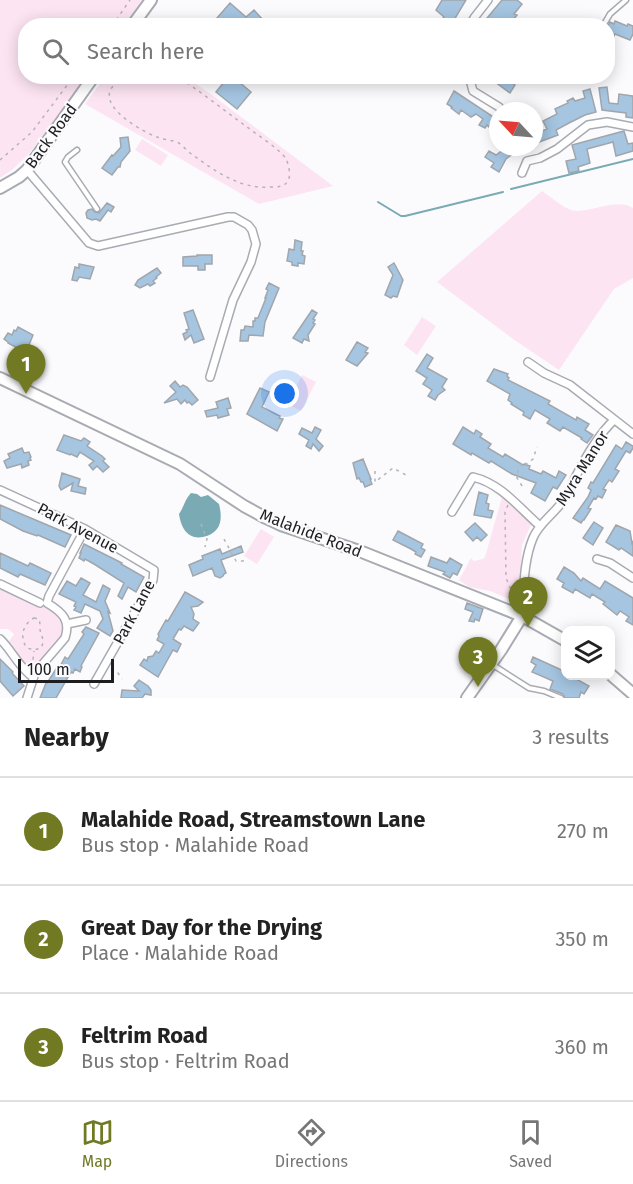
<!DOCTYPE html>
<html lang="en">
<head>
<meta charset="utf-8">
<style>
  body { margin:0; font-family:"Fira Sans",sans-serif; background:#f2f2f2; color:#222 }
  .controls { position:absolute; right:18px; bottom:18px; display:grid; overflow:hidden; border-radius:12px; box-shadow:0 3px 15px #0003 }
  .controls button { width:54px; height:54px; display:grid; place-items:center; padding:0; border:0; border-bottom:2px solid #e0e0e0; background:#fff; color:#222; font:30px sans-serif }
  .compass { position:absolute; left:489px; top:102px; width:54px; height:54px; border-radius:50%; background:#fff; box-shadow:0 3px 15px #0003; rotate:296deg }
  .scale { position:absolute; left:18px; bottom:15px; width:96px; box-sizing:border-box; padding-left:6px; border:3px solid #1d1d20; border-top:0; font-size:16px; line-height:21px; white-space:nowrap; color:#1d1d20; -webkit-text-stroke:4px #fbfbfe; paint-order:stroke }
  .you { position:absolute; left:285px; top:394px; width:21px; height:21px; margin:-15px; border:4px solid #fff; border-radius:50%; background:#1a73e8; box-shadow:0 0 0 9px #1a73e833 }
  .badge { display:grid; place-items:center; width:39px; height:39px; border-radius:50%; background:#717923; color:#fff; font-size:20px; font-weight:700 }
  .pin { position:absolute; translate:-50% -50px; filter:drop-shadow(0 2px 3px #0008) }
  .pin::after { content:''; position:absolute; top:32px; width:21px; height:18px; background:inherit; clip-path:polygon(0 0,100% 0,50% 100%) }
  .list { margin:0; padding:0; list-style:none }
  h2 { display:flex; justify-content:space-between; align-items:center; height:78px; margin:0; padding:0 24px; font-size:26px }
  h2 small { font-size:20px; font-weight:400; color:#767676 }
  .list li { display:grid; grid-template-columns:39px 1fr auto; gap:18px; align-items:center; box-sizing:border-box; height:108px; padding:0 24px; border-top:2px solid #e0e0e0 }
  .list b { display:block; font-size:22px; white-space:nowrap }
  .list p { margin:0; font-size:20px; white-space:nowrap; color:#767676 }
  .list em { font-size:20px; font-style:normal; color:#767676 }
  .icon { flex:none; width:33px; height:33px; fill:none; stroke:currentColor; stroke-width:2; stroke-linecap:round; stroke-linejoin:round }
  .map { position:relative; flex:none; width:633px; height:698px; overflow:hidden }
  .search { position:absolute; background:#fff; box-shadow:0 3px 15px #0003; left:18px; right:18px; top:18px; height:66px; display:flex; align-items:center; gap:15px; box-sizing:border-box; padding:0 21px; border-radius:24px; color:#767676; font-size:22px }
  .sheet { height:402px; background:#fff }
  nav { display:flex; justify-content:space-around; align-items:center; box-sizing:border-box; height:84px; border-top:2px solid #e0e0e0; background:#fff; font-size:16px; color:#767676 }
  nav a { display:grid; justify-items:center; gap:3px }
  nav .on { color:#717923 }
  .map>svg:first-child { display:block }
  .green { fill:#fde4f2 }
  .water { fill:#7aaab4 }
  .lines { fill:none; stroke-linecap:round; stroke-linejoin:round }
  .stream { stroke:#7aaab4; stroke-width:2 }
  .building { fill:#a5c5e1; stroke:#a0a6ab; stroke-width:1.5 }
  .lane-casing { stroke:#a9abb2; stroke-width:7 }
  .street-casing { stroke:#a9abb2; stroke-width:10 }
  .secondary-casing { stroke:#a9abb2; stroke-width:14 }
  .path { stroke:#b4b4b7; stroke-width:1.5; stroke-dasharray:3 4.5; stroke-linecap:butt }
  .lane { stroke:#fff; stroke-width:4 }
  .street { stroke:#fff; stroke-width:7 }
  .secondary { stroke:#fff; stroke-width:10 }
  .labels { text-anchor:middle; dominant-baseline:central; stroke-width:4.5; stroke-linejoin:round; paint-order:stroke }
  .street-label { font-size:16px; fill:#1d1d20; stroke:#fbfbfe }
</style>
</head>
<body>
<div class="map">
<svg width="633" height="698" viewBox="0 0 633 698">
  <rect width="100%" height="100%" fill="#fbfbfe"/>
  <path class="green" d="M0,0h142l-18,25 -98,1v50l61,1 -59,78 -16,15 -12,8z
    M105,77h80l23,15 125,94 -74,18 -174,-100z
    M142,139l26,16 -7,11 -26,-16z
    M542,191c8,5 20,16 29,19 16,5 45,-13 62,-2v70l-19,11 -55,81 -46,-31 -76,-57z
    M422,317l14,9 -19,29 -13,-10z
    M302,375l14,7 -15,29 -13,-7z
    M502,497l11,8 18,20 -9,20 -3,50 -1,2 -7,3 -21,-9 -21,-4 -10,-7 12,-22 3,3 9,-2 2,-2z
    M261,529l13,8 -17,27 -13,-8z
    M0,586l48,22 12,8 4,8 -2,11 -10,10 -19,25c-12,-5 -15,-20 -24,-29l5,-7 -6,-5h-8z"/>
  <path class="water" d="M191,493l6,1 4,3 7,-2 11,9c4,16 2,29 -16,33 -15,3 -22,-9 -24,-23 5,-7 6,-15 12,-21z"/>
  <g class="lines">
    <path class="stream" d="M511,189l122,-30
      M378,202l23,14h4l98,-24"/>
  </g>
  <path class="building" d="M442,0h24l-12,20 12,2 -2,4h-21l-4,-4 5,-5 -8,-7z
    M502,0h15l5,4 -8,10 3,1 -9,11h-22l-3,-3z
    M230,3l16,14 8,-7 9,10 -6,6h-32l-8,-8z
    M615,21l12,5 1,-2 5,2v8l-3,6 -15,-6 -2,4 -5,-2v-10l2,-4 4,2z
    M229,76h3l19,16 -14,17 -21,-17z
    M479,76h19v2l5,-2 12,9 -5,8 -15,-11 1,-1 -17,1z
    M607,87l2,16 9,1 1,-10 14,2v22l-7,-1v-4l-24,-3 -3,-22z
    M590,89l6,23 -11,3 -16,8 -13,7 2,5 -24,9v-20l4,9 9,-4 -4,-8 14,-7 -2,-5 13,-6 -1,-2 6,-3 2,3 10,-3 -2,-7z
    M454,91l41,27 -6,9 -2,-2 -2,3 -6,-3 4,-6 -7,-5 -5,3 -10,-7 -2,4 -8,-6 1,-1 -5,-3z
    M624,131l4,13 5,-1v8l-17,5 -3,-14 -26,7 3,14 -12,4 1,4 -10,2 -3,-12 10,-2 -4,-14z
    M128,137l2,14 -9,11 -1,5h-2l-6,8 -10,-7 10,-13 1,1 8,-9 -1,-9z
    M502,147h21l-9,4 1,1 -9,7 -7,13 -8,-5 3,-4 -9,-6 4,-6 7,4 8,-6z
    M107,203l7,4 -3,5 -3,-2 -8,11 -4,-2 -4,1 -5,-2 -1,-5 2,-3 4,-1 3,3 4,1z
    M295,240l7,2 -1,9h2l-1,4 3,1 -1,8 -6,-1v3l-6,-1v-3l-5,-1 2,-12 5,1z
    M197,255h15v9h-7v6h-7v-4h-15v-9l14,-1z
    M394,263l9,17 -6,17 -4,-1 -2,2 -6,-3 8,-20 -5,-8z
    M79,264l15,3 -4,12 -11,-2 -2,4 -5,-1 3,-13 4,1z
    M157,268l4,5 -5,4 1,1 -4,3 2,2 -5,3 -2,-2 -8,4 -5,-3 3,-5z
    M269,283l10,5 -14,34 -2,14 -14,-1 -1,6h-8l1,-11h3l1,-4 8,1v-6h2v-3h3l8,-20h-1l3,-8 -2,-1z
    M193,310l11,29 -10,4 -3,-8 -6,5 -2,-6 4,-2 -1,-2 3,-1 -5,-16z
    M312,310l5,3 -4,6 2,1 -2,3 2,1 -7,11 1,6 -5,-2 -2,4 -9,-5z
    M18,327l15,8 -4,10 3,2 -2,5 -3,-2 -2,2 -17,-9v-1l-4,-3 4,-6 4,2 2,-5 2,1z
    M357,342l11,6 -3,4 3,1 -11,13 -11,-6z
    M427,354l6,4 -6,10 20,11 -5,8 3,3 -7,5 -3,5 -7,-4 4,-6 -9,-6 4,-6 -11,-7z
    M494,369l14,5 -1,2 2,2 -1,2 42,21 -2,3 28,16 1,-3 12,7 -4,6 8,5 -6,8 -6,-4 1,-1 -19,-11 -3,4 -13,-8 3,-4 -15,-9 -5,9 -7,-4 1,-3 -13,-8 1,-1 -4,-3 2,-6 -23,-13z
    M175,381l5,6 3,-2 4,2 11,13 -6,5 -3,-3 -2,1 -2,-3 -4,4 -4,-5 -13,4 12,-11 -6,-6z
    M260,388l9,4 -7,15 18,9 -1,2 4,1 -6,12 -30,-17z
    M228,398l3,10 -4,1 2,6 -11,3 -1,-3 -10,2 -2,-6 13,-3 -2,-6z
    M315,427l6,3 -5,9 7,7 -4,5 -6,-7 -2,5 -5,-3 3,-6 -10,-6 3,-6 10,5z
    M463,427l11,7 2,-4 6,4 -2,3 11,7 -3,4 15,9 2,-3 18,11 1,-1 6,2 -1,3 12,5 2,-3 13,7 3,-7 7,4 -9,14 -4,-2 -8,14 -14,-8 5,-10 -24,-9 -21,-13 -2,2 -17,-10 -1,2 -18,-11z
    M64,435l17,6 3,-3 6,4 -3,4 15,10 3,3 -2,2 6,6 -6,5 -6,-6 -4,4 -4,-5 5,-4 -14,-9 -3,5 -6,-3 -1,1 -13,-5z
    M626,442l7,4v2l-3,5 -4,-2 -11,18 4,2 -7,11 -3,-2 -6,9 3,1 -4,8 -4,-2 -2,3 -2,-1 -6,10 3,1 -7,11h-1l-2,3 -8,-5 15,-21 3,-7 -3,-2 3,-6 2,1 23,-38 6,4z
    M22,448l2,5 5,-1 2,5 -1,1 1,2 -3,1 1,4 -7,3 -1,-4 -14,4 -3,-7 6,-3 -2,-4z
    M363,459l8,20h-1l2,5 -7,3 -2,-5h-2l-2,-4 -2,1 -4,-16z
    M62,473l18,6 -2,7 8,2 -1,6 -14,-3 2,-8 -12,7 -2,-4z
    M479,492l9,3 -2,8 3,1 -1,6 5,1 -2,7 -17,-3z
    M0,505l71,30 -6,12 -27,-12 -1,1 -14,-5 -23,-12z
    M594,522l9,6 -10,17 -10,-7z
    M475,523l12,12 -6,6 -4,-4 -4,4 -8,-9z
    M616,525l14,6 2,12 1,-2v15l-12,-8 -2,2 -13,-8z
    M398,531l25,13 -2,4 4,2 -4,7 -6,-3 1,-2 -5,-3 -18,-9z
    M84,544l38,19 -1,1 23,13 -8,15 -8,-5 -6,12 -4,-3 6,-13 -30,-19 -9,-5 -1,2 -5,-3 2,-5h-1z
    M241,546l2,6 -22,8 5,13 -2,1 -1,2 -3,2 -5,-2 -3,-8 -19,8 -4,-11 14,-6 -1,-3 18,-7 2,5z
    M0,553l28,13 2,-3 21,10 -6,12 -25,-11 -2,3 -18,-9z
    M431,557l16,6 3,-5 12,7 -5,10 -4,-2 -3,5 -7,-4 2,-2 -17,-6z
    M564,567l10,6 7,8 2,-3 17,11 5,-8 28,17v27l-7,-4 3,-4 -9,-6 -3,4 -14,-11 2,-2 -13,-8 -2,4 -15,-9 -2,4 -11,-6 2,-4 -7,-4z
    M81,578l9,5 -7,12 13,7 7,-17 7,4 -5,12 5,12 -2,-1 5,19 -3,5 -13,-8 6,-9 -3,-8 -15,-7 -4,9 -7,-3 2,-3 -2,-1 2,-4 -17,-8 8,-13 9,5z
    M185,592l18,10 -5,4 -7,1 3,7 -1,5 6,4 -6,8 -9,-5 -3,4 -2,-1 -6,10 8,5 -4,8 -4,-2 -15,27 -18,-12 4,-6 3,2 1,-4 5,-1 3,-5 3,2 5,-9 -7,-4 2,-4 -1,-2 8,-14 2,1z
    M467,603l16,6 -4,12 -4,-2 -1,3 -5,-1 4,-9 -8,-3z
    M86,627l13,6 -18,33 1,1 -2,5 -5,-3 -2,4 -2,-1 -15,26h-16l6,-15h1l9,-14 2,1 7,-13 3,2 16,-25 -2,-2z
    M533,657l33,15v3h3l20,11 -5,8 -3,-2 -2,6h-14l-2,-4 -13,-5 3,-8 -21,-9 4,-7 -5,-3z
    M0,659l13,13 -1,1 12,13 -11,10 -13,-15z
    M139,680l9,6 3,4v5l-6,-1 -3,4h-21l1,-8 17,1 -5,-5z"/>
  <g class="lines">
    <defs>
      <path id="lane" d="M603,26l7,-12 16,-14
        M77,150l-9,7 -3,5 32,47
        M493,665l36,23 15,3 17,7"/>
      <path id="street" d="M470,26l4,-8 14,-18
        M469,76l4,15 26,16
        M27,170l62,73 9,3 130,-29h6l14,8 4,5 4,14 -5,18 -18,38 -23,77
        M522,173l5,-12 13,-3 17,-9 31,-24 19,-3 26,5
        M528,362l16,11 26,12 63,49
        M0,490l85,39 69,41 -1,10 -59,104
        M452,512l21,-35c29,7 46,31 67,49
        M597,559l13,4 23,15
        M0,584l40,19
        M522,616c2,-26 1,-54 11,-78 6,-15 20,-23 29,-36 6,-7 9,-16 13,-24 10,-20 23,-43 39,-58
        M67,624l19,-4
        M0,639c12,11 19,29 33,38
        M27,698l8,-25 30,-35c6,-18 -3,-26 -18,-35l2,-7 36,-67"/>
      <path id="secondary" d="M132,26l19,-26
        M0,188l19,-11 8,-7 67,-94
        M0,378l180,86 64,42 22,12 15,7 81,27 160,64 44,25
        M610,674l23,20
        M467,698l34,-48 21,-34"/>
    </defs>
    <use href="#lane" class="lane-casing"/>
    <use href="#street" class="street-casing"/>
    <use href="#secondary" class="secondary-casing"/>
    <path class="path" d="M112,26l18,-26
      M124,76c-4,4 -11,9 -13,13 -11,19 32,43 46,48 7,3 16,3 22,6 5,4 9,9 14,12 23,17 49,35 78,32 7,0 13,0 17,-6 3,-5 1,-16 -2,-22 -6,-10 -29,-24 -39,-32 -23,-17 -46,-35 -70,-51
      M0,160l32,-28 42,-56
      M375,471v11l18,-14 13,7
      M522,486l-6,-10 6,-14 5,2 6,-5 4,-12
      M508,505l-3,7 1,66 9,21
      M201,524l6,15 -2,8
      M224,539l12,22h7l4,-3
      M34,618l5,1c1,3 1,6 1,9 0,9 6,10 1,20l-7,2 -7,-2c-8,-11 -4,-24 7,-30z
      M32,667l2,-16
      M111,669l7,4 4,6"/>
    <use href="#lane" class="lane"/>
    <use href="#street" class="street"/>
    <use href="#secondary" class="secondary"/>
  </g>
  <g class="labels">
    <g class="street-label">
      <text transform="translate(51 136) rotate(-54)">Back Road</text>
      <text transform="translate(582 468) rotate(-58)">Myra Manor</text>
      <text transform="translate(78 528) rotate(28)">Park Avenue</text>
      <text transform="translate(311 533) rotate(21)">Malahide Road</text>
      <text transform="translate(134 612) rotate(-62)">Park Lane</text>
    </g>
  </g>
</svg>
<div class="controls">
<button><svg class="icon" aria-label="layers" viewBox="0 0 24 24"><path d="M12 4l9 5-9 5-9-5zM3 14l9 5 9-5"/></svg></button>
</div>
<svg class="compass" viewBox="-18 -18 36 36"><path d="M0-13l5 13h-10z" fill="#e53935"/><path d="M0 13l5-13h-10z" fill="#767676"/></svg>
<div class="scale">100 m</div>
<div class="you"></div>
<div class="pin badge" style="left:26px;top:394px">1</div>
<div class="pin badge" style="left:528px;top:627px">2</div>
<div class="pin badge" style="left:478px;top:687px">3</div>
<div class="search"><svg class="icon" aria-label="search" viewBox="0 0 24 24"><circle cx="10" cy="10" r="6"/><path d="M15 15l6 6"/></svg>Search here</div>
</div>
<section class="sheet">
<h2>Nearby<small>3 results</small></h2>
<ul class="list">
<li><span class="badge">1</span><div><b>Malahide Road, Streamstown Lane</b><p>Bus stop · Malahide Road</p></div><em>270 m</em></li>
<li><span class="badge">2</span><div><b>Great Day for the Drying</b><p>Place · Malahide Road</p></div><em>350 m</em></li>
<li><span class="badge">3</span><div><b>Feltrim Road</b><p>Bus stop · Feltrim Road</p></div><em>360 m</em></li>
</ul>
</section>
<nav>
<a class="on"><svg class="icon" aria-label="map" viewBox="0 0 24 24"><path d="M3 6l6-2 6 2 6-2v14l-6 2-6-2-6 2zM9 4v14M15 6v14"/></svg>Map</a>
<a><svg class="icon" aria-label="directions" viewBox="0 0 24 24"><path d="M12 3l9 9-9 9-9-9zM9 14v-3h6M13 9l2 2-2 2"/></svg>Directions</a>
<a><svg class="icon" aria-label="saved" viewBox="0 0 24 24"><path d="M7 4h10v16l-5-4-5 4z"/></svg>Saved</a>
</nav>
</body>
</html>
